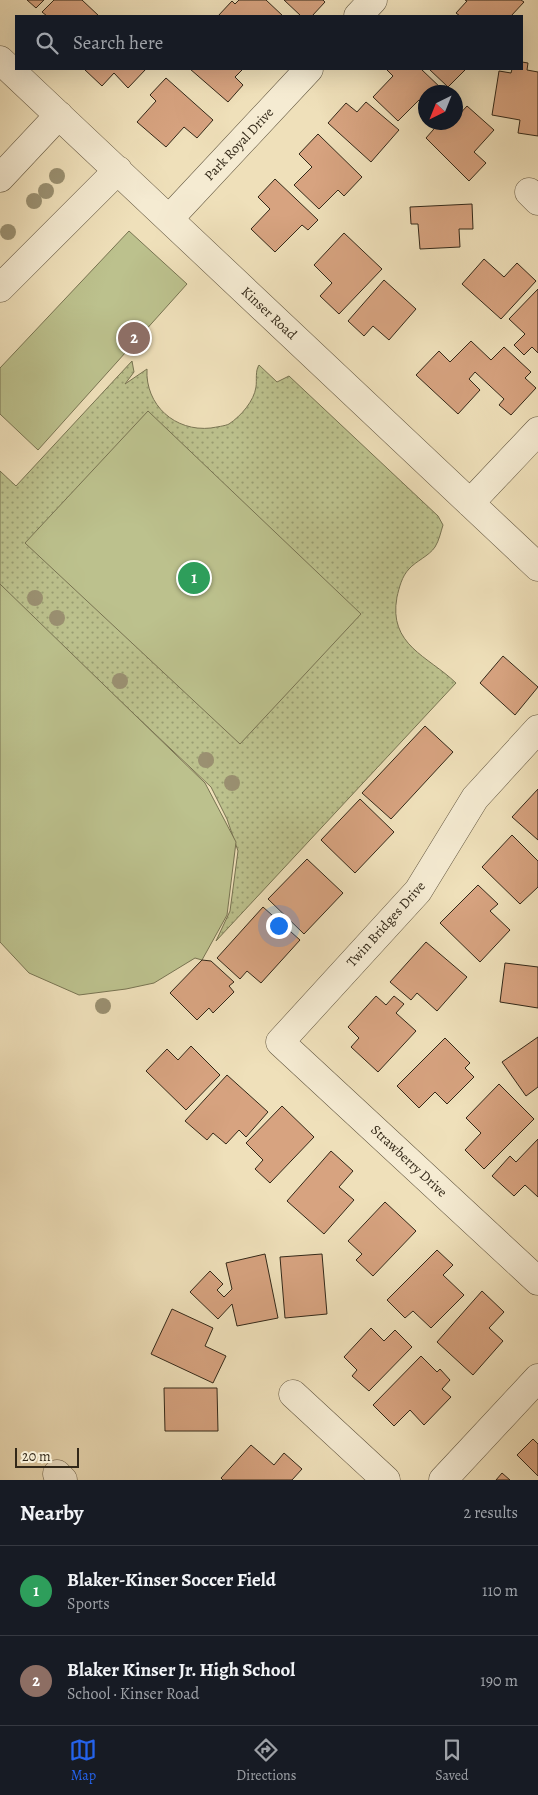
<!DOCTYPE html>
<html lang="en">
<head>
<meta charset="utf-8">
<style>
  body { margin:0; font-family:Alegreya,serif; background:#20242c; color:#f1f3f6 }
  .compass { position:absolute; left:418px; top:85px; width:45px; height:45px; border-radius:50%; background:#171b24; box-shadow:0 5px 20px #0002; rotate:223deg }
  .scale { position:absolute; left:15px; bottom:12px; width:64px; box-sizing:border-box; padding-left:5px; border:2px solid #332818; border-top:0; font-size:14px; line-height:18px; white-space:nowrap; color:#332818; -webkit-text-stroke:4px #f5ebd2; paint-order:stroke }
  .you { position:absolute; left:278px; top:925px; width:18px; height:18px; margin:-12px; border:4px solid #fff; border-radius:50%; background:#1a73e8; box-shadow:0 0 0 8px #1a73e833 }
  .badge { display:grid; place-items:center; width:32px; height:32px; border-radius:50%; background:#2563eb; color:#fff; font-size:16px; font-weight:700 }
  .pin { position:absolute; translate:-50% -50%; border:2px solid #fff; box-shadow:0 1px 5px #0006 }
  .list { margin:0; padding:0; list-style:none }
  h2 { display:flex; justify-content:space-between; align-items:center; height:65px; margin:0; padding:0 20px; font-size:21px }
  h2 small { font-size:16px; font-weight:400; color:#9ea1a6 }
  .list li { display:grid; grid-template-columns:32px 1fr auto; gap:15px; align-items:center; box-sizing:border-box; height:90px; padding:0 20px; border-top:1px solid #363941 }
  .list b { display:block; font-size:19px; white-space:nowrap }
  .list p { margin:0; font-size:16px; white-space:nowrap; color:#9ea1a6 }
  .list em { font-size:16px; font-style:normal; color:#9ea1a6 }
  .icon { flex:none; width:28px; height:28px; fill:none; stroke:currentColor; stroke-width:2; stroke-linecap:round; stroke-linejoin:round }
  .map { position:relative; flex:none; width:538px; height:1480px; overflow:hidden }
  .search { position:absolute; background:#171b24; box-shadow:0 5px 20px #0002; left:15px; right:15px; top:15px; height:55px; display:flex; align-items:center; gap:12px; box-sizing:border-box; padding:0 18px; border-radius:0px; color:#9ea1a6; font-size:19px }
  .sheet { height:245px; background:#171b24 }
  nav { display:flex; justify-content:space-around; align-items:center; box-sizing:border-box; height:70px; border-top:1px solid #363941; background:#171b24; font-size:14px; color:#9ea1a6 }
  nav a { display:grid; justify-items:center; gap:2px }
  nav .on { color:#2563eb }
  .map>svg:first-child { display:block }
  .grass { fill:url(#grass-dots); stroke:#787452 }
  .pitch { fill:#bcc18d; stroke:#787452 }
  .building { fill:#d7a380; stroke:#332818 }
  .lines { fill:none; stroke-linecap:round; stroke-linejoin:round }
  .minor-casing { stroke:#625640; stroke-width:29 }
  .minor { stroke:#f5ebd2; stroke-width:28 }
  .tree { fill:#9a9071 }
  .labels { text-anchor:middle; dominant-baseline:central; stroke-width:4.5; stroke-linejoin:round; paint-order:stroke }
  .street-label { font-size:14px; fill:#332818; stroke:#f5ebd2 }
</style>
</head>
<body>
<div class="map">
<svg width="538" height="1480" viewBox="0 0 538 1480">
  <defs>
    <pattern id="grass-dots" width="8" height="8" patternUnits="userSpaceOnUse" patternTransform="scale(1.25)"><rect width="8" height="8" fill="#bcc18d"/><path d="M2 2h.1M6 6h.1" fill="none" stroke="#999d72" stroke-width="1.8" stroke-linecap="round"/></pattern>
  </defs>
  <rect width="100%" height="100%" fill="#efe0ba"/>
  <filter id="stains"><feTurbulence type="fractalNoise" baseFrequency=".004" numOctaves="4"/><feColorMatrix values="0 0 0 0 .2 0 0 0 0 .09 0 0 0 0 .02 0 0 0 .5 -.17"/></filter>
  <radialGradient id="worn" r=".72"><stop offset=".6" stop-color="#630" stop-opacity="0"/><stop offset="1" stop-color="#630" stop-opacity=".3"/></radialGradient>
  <path class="grass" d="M132,361l2,11 -9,12 22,-15c-2,36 28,63 64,59 5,-1 14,-2 18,-4 12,-8 25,-23 27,-37 1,-7 -1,-16 3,-22l18,17 12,-6 149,140 5,9c-2,6 -4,16 -8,22 -6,9 -19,14 -26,22 -7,7 -10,19 -12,28 -9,48 31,59 59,86l-240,258 14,-30 8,-60 -11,-32 -16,-32 -211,-200v-116l16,15z"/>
  <path class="pitch" d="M129,231l58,53 -149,166 -38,-36v-46z
    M148,411l213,203 -121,130 -215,-201z
    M0,584l205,199 31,59 -9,73 -25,45 -7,-2 -41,25 -28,6 -47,6 -50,-22 -29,-31z"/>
  <path class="building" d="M27,0h17l-8,8z
    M54,0h28l17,16h-52l-5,-4z
    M239,0h27l17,16h-65l14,-15 3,3z
    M284,0h39l2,2 -13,14h-11z
    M465,0h56l3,2 -13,14h-51l-4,-3 11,-12z
    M522,62l6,1 -1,7 11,2v64l-20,-3 2,-13 -28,-5 7,-44 12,2 1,-4h10z
    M84,69h62l-18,19 -14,-15 -12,13z
    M190,69h53l-8,8 8,8 -15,17z
    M386,69h35l22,21 -3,2h-14v15l-7,-7 -21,21 -25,-24 20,-21z
    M429,69h37l-18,18z
    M166,78l47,42 -16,18 -13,-11 -18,20 -29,-25 19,-21 -6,-6z
    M366,102l33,28 -28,32 -43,-39 18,-20 11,9z
    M467,106l27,24 -20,22 12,11 -17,18 -43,-43 14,-16 7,5 4,-5h5v-4z
    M318,134l44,43 -18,19 -6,-6 -19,19 -25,-24 18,-18 -13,-13z
    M275,179l43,41 -10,10 -6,-5 -27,27 -24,-23 19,-20 -12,-12z
    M472,204l1,25h-14l1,18 -40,2 -2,-25h-7l-1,-17z
    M344,233l38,36 -43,45 -19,-18 12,-13 -18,-18z
    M484,259l20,18 13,-14 19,18 -35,38 -39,-35z
    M384,280l32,29 -27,31 -16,-14 -9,10 -16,-15z
    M538,289v64l-6,-6 -8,8 -10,-10 11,-11 -16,-15z
    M471,341l20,19 13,-13 27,25 -6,6 11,10 -25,27 -12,-10 5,-6 -29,-27 -6,7 11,11 -22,24 -42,-39 23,-24 11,11z
    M503,656l35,31 -23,28 -35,-32z
    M425,726l28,26 -62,67 -29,-26z
    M538,789v51l-26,-23z
    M360,799l34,33 -39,41 -34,-33z
    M512,835l26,26v26l-18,17 -38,-37z
    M307,859l36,34 -39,41 -36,-35z
    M478,885l20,19 -8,7 20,19 -30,32 -40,-39z
    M263,907l37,33 -39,43 -14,-12 -7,8 -23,-21z
    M426,942l41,35 -30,34 -20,-18 -6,7 -21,-18z
    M202,960l9,1 23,21 -5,4 5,6 -21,21 -4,-5 -12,12 -27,-27z
    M505,963l33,4v41l-38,-6z
    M376,996l10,9 8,-9 10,8 -8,9 20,18 -38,41 -27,-25 8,-9 -11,-11z
    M538,1037v50l-12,9 -24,-34z
    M445,1038l25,25 -5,5 9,9 -27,27 -12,-12 -16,16 -22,-22z
    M191,1046l29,29 -34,35 -40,-39 21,-22 11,11z
    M227,1075l41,37 -22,25 -7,-7 -13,14 -13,-11 -6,7 -22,-19z
    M499,1084l35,35 -50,50 -19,-19 16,-17 -15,-15z
    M282,1106l32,31 -44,46 -15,-14 8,-9 -17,-17z
    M538,1139v58l-13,-12 -11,11 -22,-20 18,-20 6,6z
    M331,1151l22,20 -14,16 15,13 -30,34 -37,-33z
    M385,1202l31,29 -43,45 -17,-16 6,-6 -14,-13z
    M437,1250l16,15 -10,10 21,20 -33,33 -18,-17 -8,7 -18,-18z
    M265,1254l13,64 -41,8 -5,-22 -14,15 -28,-27 20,-21 13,13 -6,6 7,7 8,-8 -6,-26z
    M322,1254l5,60 -42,4 -5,-61z
    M482,1291l22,21 -15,16 14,13 -30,34 -36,-33z
    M172,1309l41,19 -8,18 21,10 -13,27 -62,-29z
    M371,1328l13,13 11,-11 17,17 -43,44 -17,-15 5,-6 -13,-13z
    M421,1356l16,16 3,-3 10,11 -8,9 9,8 -27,28 -14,-15 -16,16 -21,-21z
    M164,1388h53l1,43h-53z
    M533,1439l5,5v32l-21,-21z
    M251,1445l23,20 10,-12 18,16 -10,11h-69l-2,-2z
    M502,1473l8,7h-14z"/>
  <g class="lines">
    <defs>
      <path id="minor" d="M358,16l15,-16
        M0,60l538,507
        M0,178l59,-63
        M529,192l9,9
        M169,219l140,-150
        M0,288l118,-118
        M470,503l68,-72
        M538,729l-63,69 -57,93 -138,151 258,239
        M293,1394l93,86
        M57,1474l6,6
        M443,1480l95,-102"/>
    </defs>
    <use href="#minor" class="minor-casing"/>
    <use href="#minor" class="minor"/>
  </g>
  <g class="tree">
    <circle cx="57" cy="176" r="8"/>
    <circle cx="46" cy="191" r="8"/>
    <circle cx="34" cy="201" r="8"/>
    <circle cx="8" cy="232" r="8"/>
    <circle cx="35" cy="598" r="8"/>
    <circle cx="57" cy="618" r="8"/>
    <circle cx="120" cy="681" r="8"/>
    <circle cx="206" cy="760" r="8"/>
    <circle cx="232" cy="783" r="8"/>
    <circle cx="103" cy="1006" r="8"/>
  </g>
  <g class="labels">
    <g class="street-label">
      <text transform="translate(239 144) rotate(-47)">Park Royal Drive</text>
      <text transform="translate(269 313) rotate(43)">Kinser Road</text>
      <text transform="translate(386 924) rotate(-48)">Twin Bridges Drive</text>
      <text transform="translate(409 1161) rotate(43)">Strawberry Drive</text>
    </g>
  </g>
  <rect width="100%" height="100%" filter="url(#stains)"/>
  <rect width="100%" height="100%" fill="url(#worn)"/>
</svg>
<svg class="compass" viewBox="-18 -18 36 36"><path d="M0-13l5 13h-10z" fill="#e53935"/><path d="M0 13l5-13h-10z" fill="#9ea1a6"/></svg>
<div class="scale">20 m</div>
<div class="you"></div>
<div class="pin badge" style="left:194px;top:578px;background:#2e9e5b">1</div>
<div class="pin badge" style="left:134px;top:338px;background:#8d6e63">2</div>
<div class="search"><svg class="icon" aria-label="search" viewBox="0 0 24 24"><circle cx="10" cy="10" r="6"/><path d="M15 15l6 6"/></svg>Search here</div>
</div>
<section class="sheet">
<h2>Nearby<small>2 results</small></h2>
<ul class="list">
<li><span class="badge" style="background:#2e9e5b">1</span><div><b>Blaker-Kinser Soccer Field</b><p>Sports</p></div><em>110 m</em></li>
<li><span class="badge" style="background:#8d6e63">2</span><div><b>Blaker Kinser Jr. High School</b><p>School · Kinser Road</p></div><em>190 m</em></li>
</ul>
</section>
<nav>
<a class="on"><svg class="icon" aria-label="map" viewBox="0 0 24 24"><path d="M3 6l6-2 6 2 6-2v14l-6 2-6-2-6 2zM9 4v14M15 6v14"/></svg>Map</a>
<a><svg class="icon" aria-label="directions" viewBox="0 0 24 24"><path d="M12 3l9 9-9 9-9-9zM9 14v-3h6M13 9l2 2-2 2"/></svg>Directions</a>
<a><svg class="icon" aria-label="saved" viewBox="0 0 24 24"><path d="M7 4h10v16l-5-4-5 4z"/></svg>Saved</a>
</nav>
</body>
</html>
